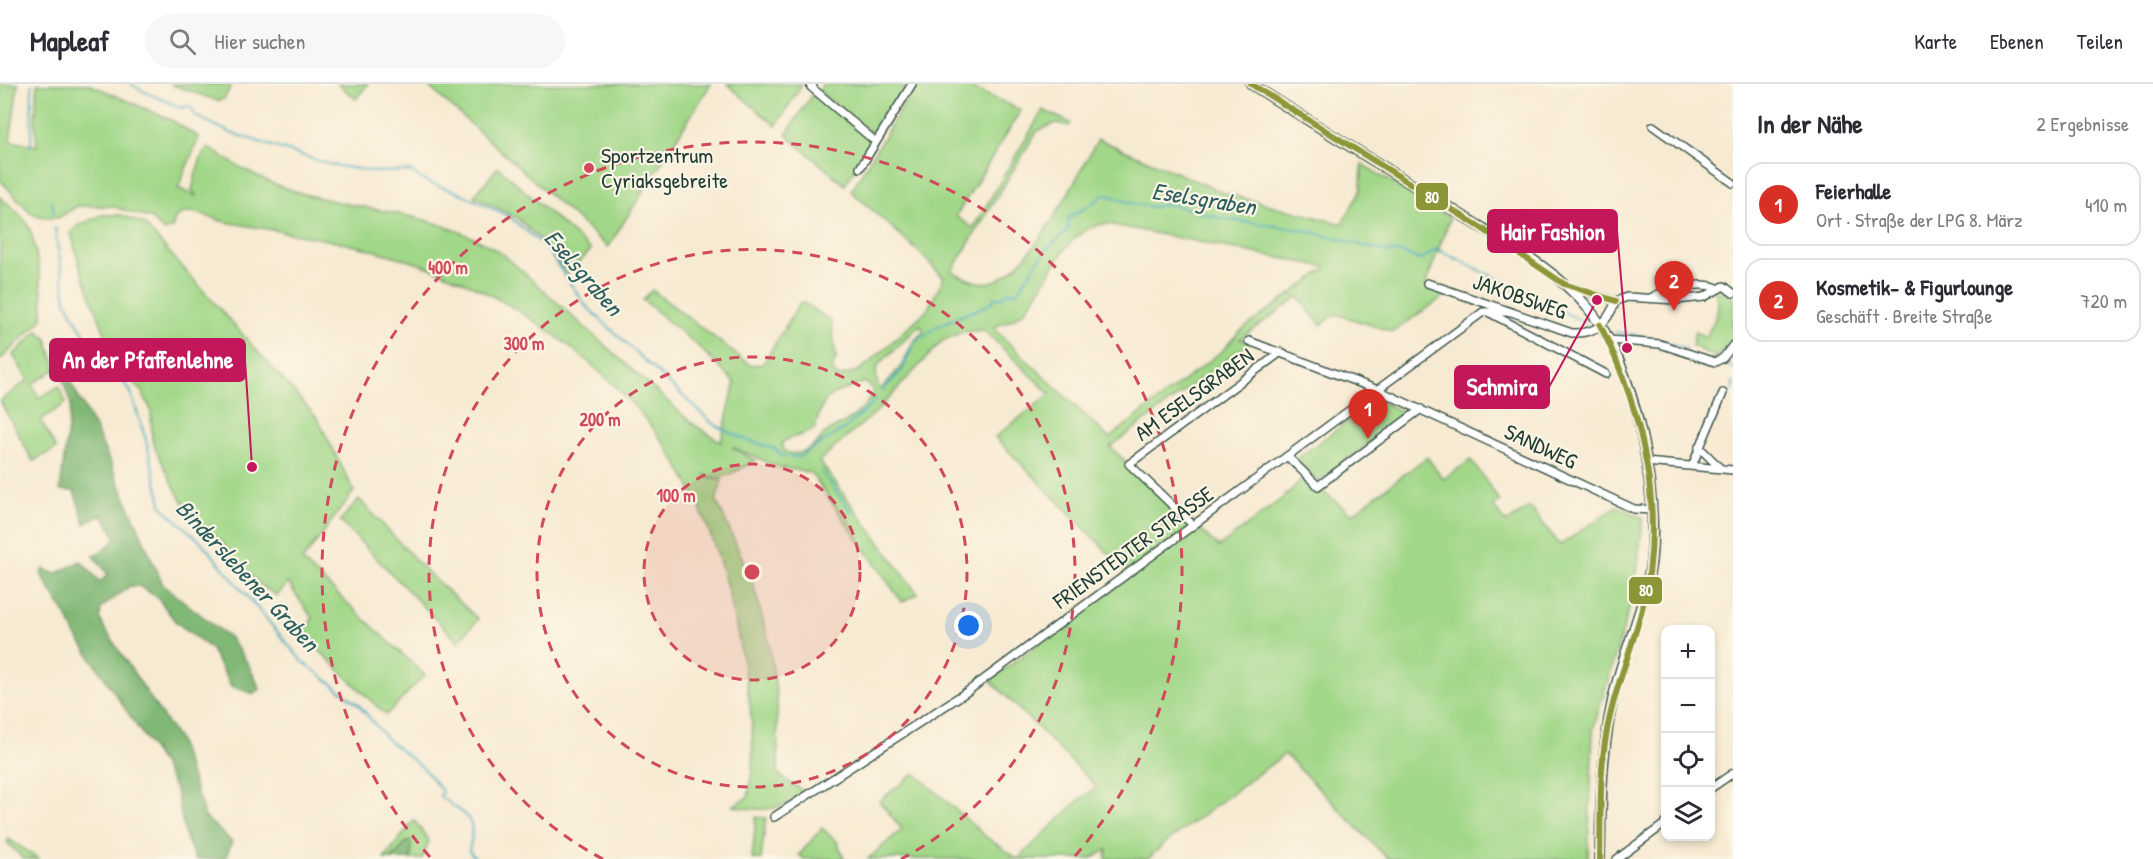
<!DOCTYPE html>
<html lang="de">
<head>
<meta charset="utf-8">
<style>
  body { margin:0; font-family:"Patrick Hand",sans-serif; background:#f7f7f7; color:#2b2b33 }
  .controls { position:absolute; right:18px; bottom:18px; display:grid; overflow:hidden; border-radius:12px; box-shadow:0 3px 9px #0003 }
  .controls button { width:54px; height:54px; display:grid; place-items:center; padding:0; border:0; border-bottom:2px solid #e1e1e2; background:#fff; color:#2b2b33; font:30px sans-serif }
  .you { position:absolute; left:969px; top:542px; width:21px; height:21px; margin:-15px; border:4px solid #fff; border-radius:50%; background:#1a73e8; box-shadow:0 0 0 9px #1a73e833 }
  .badge { display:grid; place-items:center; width:39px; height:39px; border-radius:50%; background:#d93025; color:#fff; font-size:20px; font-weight:700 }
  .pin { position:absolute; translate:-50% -50px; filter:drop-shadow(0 2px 3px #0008) }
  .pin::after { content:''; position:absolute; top:32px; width:21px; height:18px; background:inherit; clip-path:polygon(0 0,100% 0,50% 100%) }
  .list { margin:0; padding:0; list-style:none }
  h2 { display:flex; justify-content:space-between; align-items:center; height:78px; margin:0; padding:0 24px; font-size:26px }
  h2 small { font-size:20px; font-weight:400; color:#7c7c81 }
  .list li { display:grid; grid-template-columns:39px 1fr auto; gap:18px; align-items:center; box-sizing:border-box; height:84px; margin:0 12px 12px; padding:0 12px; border:2px solid #e1e1e2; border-radius:18px }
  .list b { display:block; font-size:22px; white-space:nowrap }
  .list p { margin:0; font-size:20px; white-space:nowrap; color:#7c7c81 }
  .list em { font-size:20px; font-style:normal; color:#7c7c81 }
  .icon { flex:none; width:33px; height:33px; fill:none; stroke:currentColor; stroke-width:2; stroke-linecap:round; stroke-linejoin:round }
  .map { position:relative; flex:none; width:1733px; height:775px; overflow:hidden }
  header { display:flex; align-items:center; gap:36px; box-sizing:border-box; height:84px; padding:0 30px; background:#fff; border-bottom:2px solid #e1e1e2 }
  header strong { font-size:28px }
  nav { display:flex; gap:33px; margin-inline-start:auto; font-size:21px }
  .search { width:420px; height:54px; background:#f7f7f7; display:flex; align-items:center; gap:15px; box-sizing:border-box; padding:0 21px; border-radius:33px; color:#7c7c81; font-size:22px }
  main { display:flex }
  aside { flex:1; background:#fff }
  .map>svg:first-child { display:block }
  .green { fill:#a1d788; stroke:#608a5e; stroke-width:1.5; fill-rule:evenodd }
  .forest { fill:#80b874; stroke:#507a54; stroke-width:1.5 }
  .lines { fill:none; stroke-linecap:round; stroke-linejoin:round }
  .stream { stroke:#40a9c0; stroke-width:2 }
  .street-casing { stroke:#3f574c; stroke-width:10 }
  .secondary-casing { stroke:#3f574c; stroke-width:12 }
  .street { stroke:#fff; stroke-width:7 }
  .secondary { stroke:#fff; stroke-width:9 }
  .bus-1-casing { stroke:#fcf5e5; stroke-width:10 }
  .bus-1 { stroke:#8d9637; stroke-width:6 }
  .ring { fill:none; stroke:#d1495b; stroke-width:3; stroke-dasharray:10 8 }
  .poi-dot { fill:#d1495b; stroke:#fcf5e5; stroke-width:2 }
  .labels { text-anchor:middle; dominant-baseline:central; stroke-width:4.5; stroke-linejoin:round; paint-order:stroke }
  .poi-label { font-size:22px; fill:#1f3d34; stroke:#fcf5e5; text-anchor:start }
  .street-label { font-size:22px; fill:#1f3d34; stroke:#fcf5e5 }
  .water-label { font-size:24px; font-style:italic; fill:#295d5e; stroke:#fcf5e5 }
  .centre { fill:#d1495b; stroke:#fcf5e5; stroke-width:3 }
  .ring-label { font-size:18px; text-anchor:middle; font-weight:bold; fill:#d1495b; stroke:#fcf5e5; stroke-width:4.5; stroke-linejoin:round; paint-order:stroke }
  .leader { fill:none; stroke:#c2185b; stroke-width:2 }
  .callout-dot { fill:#c2185b; stroke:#fcf5e5; stroke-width:2 }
  .callout { fill:#c2185b; stroke:#c2185b; stroke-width:2 }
  .callout-label { font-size:24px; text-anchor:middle; font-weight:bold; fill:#fff }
  .line-badge { stroke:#fcf5e5; stroke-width:2 }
  .badge-label { font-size:16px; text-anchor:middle; font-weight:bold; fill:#fff }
</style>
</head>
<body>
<header>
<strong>Mapleaf</strong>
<div class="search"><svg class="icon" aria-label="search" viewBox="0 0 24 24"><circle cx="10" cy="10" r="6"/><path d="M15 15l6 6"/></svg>Hier suchen</div>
<nav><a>Karte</a><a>Ebenen</a><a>Teilen</a></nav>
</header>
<main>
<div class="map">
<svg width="1733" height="775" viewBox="0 0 1733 775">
  <rect width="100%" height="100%" fill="#fcf5e5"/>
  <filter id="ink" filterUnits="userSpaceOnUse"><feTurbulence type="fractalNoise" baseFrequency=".0167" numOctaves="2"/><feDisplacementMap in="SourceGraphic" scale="12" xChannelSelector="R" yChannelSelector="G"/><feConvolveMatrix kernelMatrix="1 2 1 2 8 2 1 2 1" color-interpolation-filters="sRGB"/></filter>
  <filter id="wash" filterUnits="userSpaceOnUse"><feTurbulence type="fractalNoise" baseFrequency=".008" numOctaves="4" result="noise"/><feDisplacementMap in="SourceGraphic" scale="24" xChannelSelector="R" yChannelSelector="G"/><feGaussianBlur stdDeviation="1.35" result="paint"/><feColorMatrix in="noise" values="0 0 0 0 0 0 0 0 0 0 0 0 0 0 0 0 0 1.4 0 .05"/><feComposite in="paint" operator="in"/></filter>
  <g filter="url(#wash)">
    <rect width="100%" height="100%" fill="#f7ead2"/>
    <path class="green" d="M0,0h18l-8,57 27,5 -2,-22 2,-40h52l82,36 28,17 -21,51 18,8 -4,-6c4,-15 6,-31 16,-43 26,18 56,35 86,44 75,23 141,18 210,64l189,169 28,18 14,-59 -36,-36 -56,-47 9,-10 98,75 13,-1 36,-60 5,-1 27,18 5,37 -4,11 6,8 20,-6 12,-9 57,-52 17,-32 -27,-28 -66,-59 65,-107h47l58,26 -65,106 17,12 70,-118 28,13 -2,3 -13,-3 -19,8 -85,140c10,6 27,14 39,11 41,-10 87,-108 107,-143l126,54 118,31 19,-35 1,-25 88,54 -25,68 24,7 -56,39 -57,-18 -15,11 -23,-28 -58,42 9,4 -139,104 109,100 65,-50 20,-20 48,37 75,-57 16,22 28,-19 29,41 -7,5 13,17 24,-16 30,38 57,-39 26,12 -8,71 -42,141 -5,129h-200l-103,-105 -121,90 -16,15h-42l1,-9 -17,9h-222l34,-30 -23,-28 36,-28 70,63 33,23 62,-60 17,-12 -107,-107 141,-104 -136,-139 55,-43 -66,-64 -22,2 -20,9 -67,72 -56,48 99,133 -16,8 -91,-129 -33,-6 -46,-20 23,14c-17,8 -33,24 -51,13l6,5 12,1 -6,20 36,80 17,62 8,56 1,75c8,11 20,11 27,21 -24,17 -42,18 -72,12l15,-9c12,-54 -1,-115 -11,-167 -10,-50 -26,-102 -49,-147 -54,-104 -173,-190 -284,-224 -43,-14 -88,-21 -132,-29 -16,-3 -31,-5 -46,-8 -12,-3 -25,-9 -36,-10 -8,0 -12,3 -16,8l-1,8 -9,3 -14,-13 -39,-12h-34l-19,12h-15l-13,-6 -30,-32zM1108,140l218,43v1l-87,64 -16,18 -24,19 -90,69 -116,-110c11,-6 25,-9 33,-19 24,-27 38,-84 82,-85zM920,241l4,6 -11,11 -10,22 -21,24 -4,-1 -2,-14 2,-8zM865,298l8,7c-3,21 -32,36 -48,44 -8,13 -27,27 -42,17l-1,-7c10,-8 23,-6 33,-15 11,-41 15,-31 50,-46z
      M170,0h62l-8,15 -6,2z
      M338,0h30l-12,15z
      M426,0h285l-103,163z
      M727,0h75l-26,42z
      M823,0h84l-33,51 -55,-44z
      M813,9l58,48 -26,44 -59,-50z
      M498,83l93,83 -24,24 -21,-29 -30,-28 -42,-21z
      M0,113c9,8 24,19 29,30 6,16 18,79 12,93l-41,40z
      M102,131h19l23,9 173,194 37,73 -52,70 123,114 -39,40 -86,-83 13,-13 -25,-36 -11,13 -17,-11 -19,-18 -17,-23 -32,-28 -12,-18 -24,-48 -4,-11 -1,-29 -9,-18 -26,-30 -6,-15 -30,-80 -9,-34 6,-7z
      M1721,207l12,6v42l-17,18 -24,-11 3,-14 11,5c7,-14 17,-29 9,-44z
      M38,247l9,8 9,30 -24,15 7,14 20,-12 7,17 -25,17 15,29 -23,12 -33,-60 28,-21 -15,-25z
      M1377,316l30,14 -89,68 -22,-23z
      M359,415l63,68 56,52 -20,23 -118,-121z
      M756,733l10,1 -5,41h-9z
      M414,736l15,21 -7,18h-11l1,-9 -5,-8 -15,17h-8z
      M822,744l16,15 6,16h-40l-5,-4z
      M9,755l30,20h-16l-16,-17z"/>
    <path class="forest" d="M60,278l36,68 67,155 67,53 18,26 12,25 -6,5 -23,-8 -21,-38 -34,-26 -19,-25 -18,-11h-9l-29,22 -1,10 4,10 75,113 26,76 27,25 -7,17h-30l-10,-24 -9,-44 -15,-29 -86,-128c-8,-23 -24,-39 -34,-61l3,-4 11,5 26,-13 19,21 8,-8 -14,-18 22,-16 -5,-12 -9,-13 -17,9 -11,-33 -14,-1 11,-85 -12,-37z
      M411,757v18h-19l15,-17z"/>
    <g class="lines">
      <path class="stream" d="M131,0c16,11 33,15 50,24l9,-2 6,10 35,17 101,32 45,7 33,-1 17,11 33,11 50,24 35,30 40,58 128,119 31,15 31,10 8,7 16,1 45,-28 29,-25 -1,-5 4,-1
        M31,62l1,-62
        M52,117l2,12
        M55,144l11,73 12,23 22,32 30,34 16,50 16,67 40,36 100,118 56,43 30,36 36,29 18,22 -2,5c25,21 38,17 29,55l7,8
        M1615,248l41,7 30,10
        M1726,279l7,6
        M1733,298v9
        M882,307l20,-21 12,-28 7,-6h4l14,-11 51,-21 5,-6 8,-1 4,-5h10l29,-42 22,-20v-11c10,-8 30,-17 36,-25l30,10 18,3 18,-3 54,15 80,11 84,22h12l21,8 16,-11 149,74
        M821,387l31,42"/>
    </g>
  </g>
  <g filter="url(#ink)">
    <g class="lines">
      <defs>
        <path id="street" d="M813,0l-2,3 65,55
          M1653,42l80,57
          M860,84l52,-84
          M1427,199l145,50c26,1 35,-11 44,-32
          M1569,202l47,15 11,-4 49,3 28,-3 20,-11 9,7
          M1651,214c15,-10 50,-17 66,-10
          M1488,228l118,62
          M1609,256l51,4 55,18 8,-4 10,-13
          M1249,257l129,49 256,119 18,1
          M1699,363l20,20
          M1287,372l31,30 103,-77
          M1646,378l87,8
          M1692,382l31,-73
          M1193,441l-64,-61 152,-112
          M1710,705l23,-16
          M774,733l194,-126 515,-379h27
          M1617,775l49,-36"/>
        <path id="secondary" d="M1251,0c67,43 136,85 204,127 45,29 99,56 134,98 46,56 70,182 62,252 -5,42 -22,78 -33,118 -17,60 -17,119 -18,180"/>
      </defs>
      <use href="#street" class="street-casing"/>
      <use href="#secondary" class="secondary-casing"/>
      <use href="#street" class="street"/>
      <use href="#secondary" class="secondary"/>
      <defs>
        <path id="bus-1" d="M1251,0l229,143 84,57 52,17
          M1600,241c44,87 67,192 41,288 -11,41 -28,80 -35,123 -7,40 -5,82 -6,123"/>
      </defs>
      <use href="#bus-1" class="bus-1-casing"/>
      <use href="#bus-1" class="bus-1"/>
    </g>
  </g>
  <circle cx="752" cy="488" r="108" fill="#d1495b" fill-opacity=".12"/>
  <g class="ring">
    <circle cx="752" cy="488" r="108"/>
    <circle cx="752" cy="488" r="215"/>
    <path d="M603 775A323 323 0 1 1 901 775"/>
    <path d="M430 773A430 430 0 1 1 1074 773"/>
  </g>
  <circle class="poi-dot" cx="589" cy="84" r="6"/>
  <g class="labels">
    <g class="poi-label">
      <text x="601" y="71">Sportzentrum<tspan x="601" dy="25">Cyriaksgebreite</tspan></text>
    </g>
    <g class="street-label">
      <text transform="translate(1520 212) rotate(19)">JAKOBSWEG</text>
      <text transform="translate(1194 310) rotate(-36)">AM ESELSGRABEN</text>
      <text transform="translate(1541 362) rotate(25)">SANDWEG</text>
      <text transform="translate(1133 463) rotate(-36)">FRIENSTEDTER STRASSE</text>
    </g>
    <g class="water-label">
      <text transform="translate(1204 114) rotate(9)">Eselsgraben</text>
      <text transform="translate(584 188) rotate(49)">Eselsgraben</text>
      <text transform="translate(248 491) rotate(47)">Binderslebener Graben</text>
    </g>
  </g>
  <circle cx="752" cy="488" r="9" class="centre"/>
  <g class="ring-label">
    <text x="448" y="190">400 m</text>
    <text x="524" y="266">300 m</text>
    <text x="600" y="342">200 m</text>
    <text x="676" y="418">100 m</text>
  </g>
  <path class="leader" d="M1627 264L1617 147M252 383L245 276M1597 216L1549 303"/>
  <g class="callout-dot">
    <circle cx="1627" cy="264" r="6"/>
    <circle cx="252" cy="383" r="6"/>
    <circle cx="1597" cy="216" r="6"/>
  </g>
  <g class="callout">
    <rect x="1488" y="126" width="129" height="42" rx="6"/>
    <rect x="50" y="255" width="195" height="42" rx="6"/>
    <rect x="1455" y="282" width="94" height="42" rx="6"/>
  </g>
  <g class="callout-label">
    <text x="1553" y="156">Hair Fashion</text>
    <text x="148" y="284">An der Pfaffenlehne</text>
    <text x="1502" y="311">Schmira</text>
  </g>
  <g class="line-badge">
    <rect x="1415" y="98" width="34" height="29" rx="6" fill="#8d9637"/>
    <rect x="1628" y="492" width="35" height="29" rx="6" fill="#8d9637"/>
  </g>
  <g class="badge-label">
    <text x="1432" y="119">80</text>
    <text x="1646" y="512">80</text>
  </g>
</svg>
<div class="controls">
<button>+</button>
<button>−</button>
<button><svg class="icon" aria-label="locate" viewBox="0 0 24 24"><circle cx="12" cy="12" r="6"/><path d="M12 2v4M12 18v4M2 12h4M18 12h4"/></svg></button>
<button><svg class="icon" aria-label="layers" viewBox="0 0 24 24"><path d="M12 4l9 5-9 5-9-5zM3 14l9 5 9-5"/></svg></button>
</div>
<div class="you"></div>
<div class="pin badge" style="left:1368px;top:355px">1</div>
<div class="pin badge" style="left:1674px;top:227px">2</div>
</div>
<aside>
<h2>In der Nähe<small>2 Ergebnisse</small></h2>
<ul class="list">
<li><span class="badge">1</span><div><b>Feierhalle</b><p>Ort · Straße der LPG 8. März</p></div><em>410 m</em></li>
<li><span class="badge">2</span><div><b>Kosmetik- &amp; Figurlounge</b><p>Geschäft · Breite Straße</p></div><em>720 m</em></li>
</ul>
</aside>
</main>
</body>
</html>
